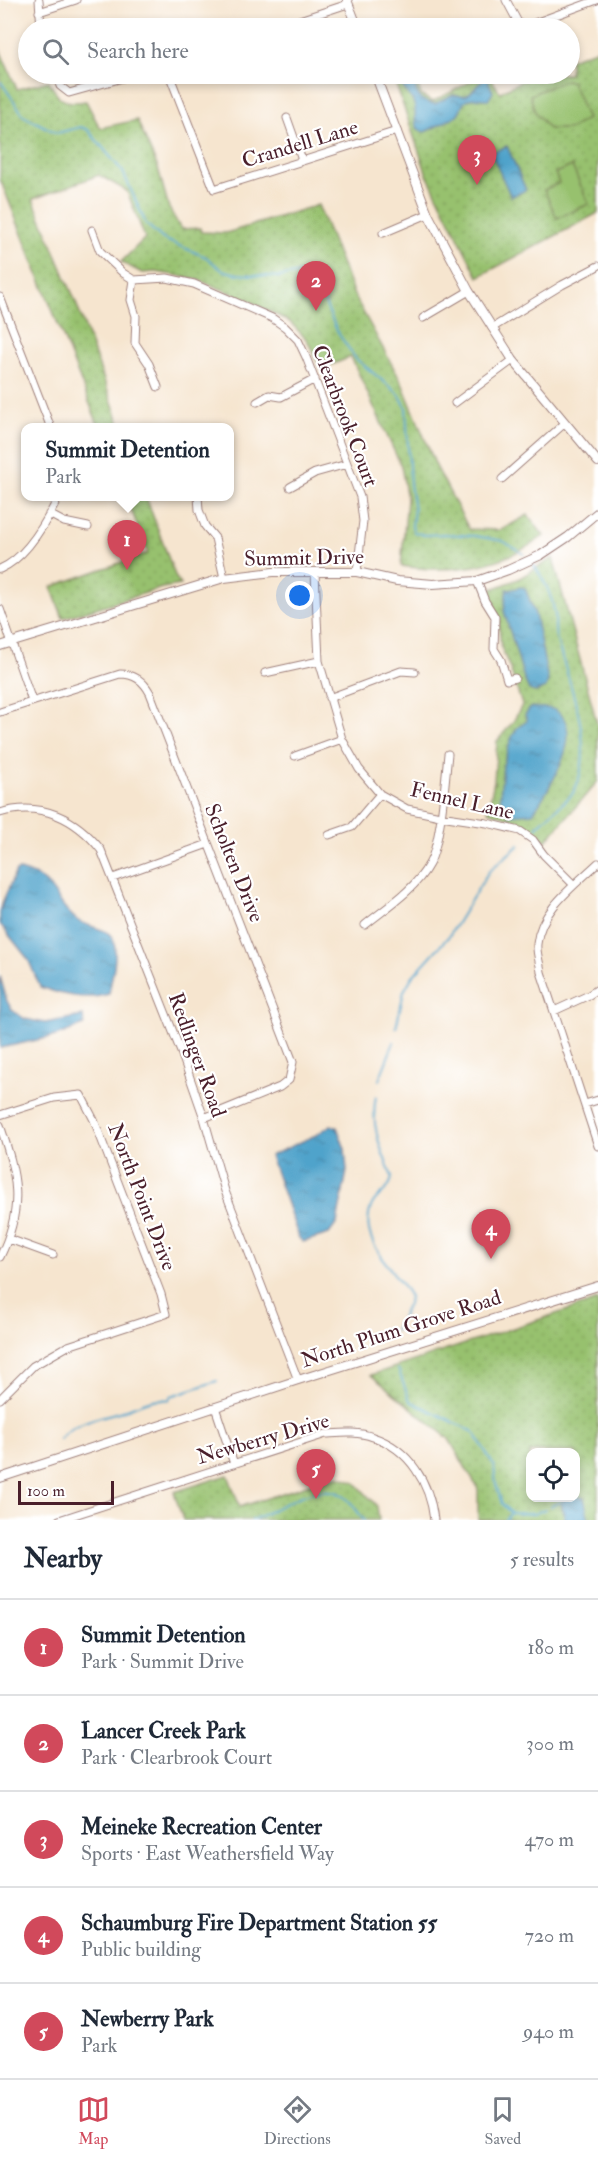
<!DOCTYPE html>
<html lang="en">
<head>
<meta charset="utf-8">
<style>
  body { margin:0; font-family:"IM FELL Double Pica",serif; background:#f6f6f7; color:#1f2937 }
  .controls { position:absolute; right:18px; bottom:18px; display:grid; overflow:hidden; border-radius:12px; box-shadow:0 3px 9px #0003 }
  .controls button { width:54px; height:54px; display:grid; place-items:center; padding:0; border:0; border-bottom:2px solid #e0e1e3; background:#fff; color:#1f2937; font:30px sans-serif }
  .scale { position:absolute; left:18px; bottom:15px; width:96px; box-sizing:border-box; padding-left:6px; border:3px solid #4a1f2b; border-top:0; font-size:16px; line-height:21px; white-space:nowrap; color:#4a1f2b; -webkit-text-stroke:4px #fff; paint-order:stroke }
  .you { position:absolute; left:300px; top:596px; width:21px; height:21px; margin:-15px; border:4px solid #fff; border-radius:50%; background:#1a73e8; box-shadow:0 0 0 9px #1a73e833 }
  .badge { display:grid; place-items:center; width:39px; height:39px; border-radius:50%; background:#d1495b; color:#fff; font-size:20px; font-weight:700 }
  .pin { position:absolute; translate:-50% -50px; filter:drop-shadow(0 2px 3px #0008) }
  .pin::after { content:''; position:absolute; top:32px; width:21px; height:18px; background:inherit; clip-path:polygon(0 0,100% 0,50% 100%) }
  .popup { position:absolute; left:21px; top:423px; width:213px; height:78px; box-sizing:border-box; display:grid; place-content:center; border-radius:12px; background:#fff; filter:drop-shadow(0 2px 4px #0005); font-size:20px; white-space:nowrap; color:#747a83 }
  .popup b { font-size:22px; color:#1f2937 }
  .popup::after { content:''; position:absolute; left:50%; top:100%; margin-left:-12px; border:12px solid transparent; border-top-color:#fff }
  .list { margin:0; padding:0; list-style:none }
  h2 { display:flex; justify-content:space-between; align-items:center; height:78px; margin:0; padding:0 24px; font-size:26px }
  h2 small { font-size:20px; font-weight:400; color:#747a83 }
  .list li { display:grid; grid-template-columns:39px 1fr auto; gap:18px; align-items:center; box-sizing:border-box; height:96px; padding:0 24px; border-top:2px solid #e0e1e3 }
  .list b { display:block; font-size:22px; white-space:nowrap }
  .list p { margin:0; font-size:20px; white-space:nowrap; color:#747a83 }
  .list em { font-size:20px; font-style:normal; color:#747a83 }
  .icon { flex:none; width:33px; height:33px; fill:none; stroke:currentColor; stroke-width:2; stroke-linecap:round; stroke-linejoin:round }
  .map { position:relative; flex:none; width:598px; height:1520px; overflow:hidden }
  .search { position:absolute; background:#fff; box-shadow:0 3px 9px #0003; left:18px; right:18px; top:18px; height:66px; display:flex; align-items:center; gap:15px; box-sizing:border-box; padding:0 21px; border-radius:33px; color:#747a83; font-size:22px }
  .sheet { height:558px; background:#fff }
  nav { display:flex; justify-content:space-around; align-items:center; box-sizing:border-box; height:84px; border-top:2px solid #e0e1e3; background:#fff; font-size:16px; color:#747a83 }
  nav a { display:grid; justify-items:center; gap:3px }
  nav .on { color:#d1495b }
  .map>svg:first-child { display:block }
  .green { fill:url(#green-dots); stroke:#70704c; stroke-width:1.5; fill-rule:evenodd }
  .pitch { fill:#97c16e; stroke:#70704c; stroke-width:1.5 }
  .water { fill:url(#water-ripples); stroke:#4d617b; stroke-width:1.5 }
  .lines { fill:none; stroke-linecap:round; stroke-linejoin:round }
  .stream { stroke:#50a3cb; stroke-width:2 }
  .minor-casing { stroke:#a0827d; stroke-width:9 }
  .tertiary-casing { stroke:#a0827d; stroke-width:10 }
  .minor { stroke:#fff; stroke-width:7 }
  .tertiary { stroke:#fff; stroke-width:8 }
  .labels { text-anchor:middle; dominant-baseline:central; stroke-width:4.5; stroke-linejoin:round; paint-order:stroke }
  .street-label { font-size:21px; fill:#4a1f2b; stroke:#fff }
</style>
</head>
<body>
<div class="map">
<svg width="598" height="1520" viewBox="0 0 598 1520">
  <defs>
    <pattern id="green-dots" width="8" height="8" patternUnits="userSpaceOnUse" patternTransform="scale(1.5)"><rect width="8" height="8" fill="#97c16e"/><path d="M2 2h.1M6 6h.1" fill="none" stroke="#84a55f" stroke-width="1.8" stroke-linecap="round"/></pattern>
    <pattern id="water-ripples" width="26" height="14" patternUnits="userSpaceOnUse" patternTransform="scale(1.5)"><rect width="26" height="14" fill="#50a3cb"/><path d="M2 4q2-2 4 0t4 0M15 11q2-2 4 0t4 0" fill="none" stroke="#4484a5"/></pattern>
  </defs>
  <rect width="100%" height="100%" fill="#fff"/>
  <filter id="ink" filterUnits="userSpaceOnUse"><feTurbulence type="fractalNoise" baseFrequency=".0167" numOctaves="2"/><feDisplacementMap in="SourceGraphic" scale="12" xChannelSelector="R" yChannelSelector="G"/><feConvolveMatrix kernelMatrix="1 2 1 2 8 2 1 2 1" color-interpolation-filters="sRGB"/></filter>
  <filter id="wash" filterUnits="userSpaceOnUse"><feTurbulence type="fractalNoise" baseFrequency=".008" numOctaves="4" result="noise"/><feDisplacementMap in="SourceGraphic" scale="24" xChannelSelector="R" yChannelSelector="G"/><feGaussianBlur stdDeviation="1.35" result="paint"/><feColorMatrix in="noise" values="0 0 0 0 0 0 0 0 0 0 0 0 0 0 0 0 0 1.4 0 .05"/><feComposite in="paint" operator="in"/></filter>
  <g filter="url(#wash)">
    <rect width="100%" height="100%" fill="#f6e5cf"/>
    <path class="green" d="M598,49v164l-120,64 -51,-102 -34,-99 8,-2h14l6,21 11,7 53,-28h3l12,18 35,-18h35v-15z
      M0,50l17,39 32,-8c10,20 15,23 37,20l14,27 37,-8 21,48 11,40 12,21 19,-1 1,4 25,1 92,-28 36,90 48,88 34,83 33,63 32,1 27,-15 16,21c-42,31 -92,38 -143,30l6,-67 -6,-33 -50,-109 -30,12 -14,-29 -17,-18 -46,-24 -48,-19 -40,-7 -14,1 -21,-11 24,-24 -18,-47 -28,-16 -66,24 42,101 46,127h-22l-99,-248z
      M126,497h20l30,81 5,7 -19,3 -99,30 -12,-31 97,-34z
      M553,558l45,169v54l-52,60 -25,-19 -33,-11 6,-30 3,-40 16,-19 9,-17 -11,-34 -10,-24 -3,-32 -11,-24 31,-12z
      M598,1300v220h-120v-31l-29,-50 -78,-64zM530,1452h46v46h-46z
      M228,1475l12,32 70,-23 29,-8 16,6 22,24 2,14h-196l-9,-28z"/>
    <path class="pitch" d="M566,80l6,2 15,37 -18,10h-20l-14,-17 -5,-17z
      M572,166l17,38 -32,14 -13,-28 15,-7 -4,-10z"/>
    <path class="water" d="M405,76l7,3c7,15 3,22 23,25l17,-9c4,0 7,1 10,1 10,1 15,-15 25,-18l6,14 -4,7c-7,1 -15,-3 -22,1 -6,4 -5,10 -10,15 -2,2 -31,17 -33,17 -3,-1 -6,-3 -7,-5 -4,-7 0,-16 -3,-23 -3,-9 -12,-14 -14,-24z
      M507,146l19,44 -15,7 -20,-44z
      M521,587l4,1 10,26 13,66 -2,8 -11,4 -6,-2 -5,-12 -20,-67 3,-22 2,1z
      M531,707c9,2 20,-1 27,5 28,22 -11,80 -25,101l-24,2 -9,-18 3,-32 8,-26 6,-11 10,-7 -2,-6z
      M20,870c39,11 31,30 57,50 9,7 32,8 36,19 6,17 -2,39 -4,55 -23,7 -47,1 -69,-7l-12,-28 -28,-35v-11l3,-12 13,-30z
      M0,976l7,25 5,9 13,9 20,4 38,-7 1,9 -28,11 -56,12z
      M331,1125l6,2 8,22 2,22 -10,52 -8,11 -26,8 -4,-4 -29,-82 46,-21z
      M576,1496l8,2 5,22h-24l-4,-18 6,-4z"/>
    <g class="lines">
      <path class="stream" d="M1,82l23,34 33,17 24,-6 7,3 35,42 23,52 17,15 43,18 16,13 15,4 42,3 32,-6 27,62 18,26 43,35 7,13 4,77 4,25 -2,17 2,6 10,3 20,-1 31,2 28,5 21,13
        M533,564c12,16 19,31 22,50 1,8 -1,15 1,23 13,47 42,111 17,156 -11,13 -26,22 -37,35
        M396,1028l8,-37 8,-14 37,-41 40,-65 30,-26
        M379,1080l15,-38
        M376,1096c-6,29 5,54 16,81 -2,15 -16,17 -21,30 -13,34 23,62 38,88l-1,9 -13,27
        M398,1369l12,32 64,31 20,34 2,18 6,20 9,9 23,1 11,-5
        M60,1439c12,-17 41,-22 59,-27 17,-5 31,-16 50,-12l2,-4 46,-15
        M551,1506l10,-4
        M252,1520c25,-10 69,-44 94,-22 7,6 12,15 18,22
        M505,1520l6,-7"/>
    </g>
  </g>
  <g filter="url(#ink)">
    <g class="lines">
      <defs>
        <path id="minor" d="M39,0l2,28
          M506,0l15,28 76,-28
          M39,12l37,-12
          M275,28l73,-24
          M56,74l4,12 9,7 68,-19
          M169,74l45,115 183,-58
          M287,118l15,42
          M92,230l8,21 23,22 11,7 33,-2 27,6 78,34 13,9 13,13 8,17 54,140 3,24 -6,51
          M383,233l45,-19
          M134,280l-3,20 5,16 -1,27 14,21 9,23
          M0,297l51,131
          M423,318l46,-27
          M492,328l70,-43 36,-19
          M257,402l12,-7 12,2 34,-18
          M455,403l58,-43
          M502,479l63,-56
          M290,487l25,-14 32,-9
          M198,496l1,14 6,16 10,12 9,40
          M49,514l15,8 24,5
          M0,569c26,-11 47,-48 59,-73
          M315,572l4,89 23,78 17,30 21,25 27,15 33,7 47,7 33,8 13,9 11,15 30,30
          M477,581l8,20 10,16 -1,32 7,11 6,20 8,-2
          M0,609l32,92
          M265,673l54,-12
          M329,698l72,-27 14,1
          M0,712l120,-38c14,0 23,6 30,19l143,369 -4,18 -9,7 -76,31
          M295,756l47,-17
          M0,813c41,-12 76,5 101,37l80,202 23,66 21,73 73,189
          M329,835l23,-8 28,-33
          M598,863c-23,22 -58,47 -61,81 -1,8 3,19 4,28l57,174
          M113,878l95,-34
          M365,925c22,-18 50,-35 64,-61 12,-21 16,-83 19,-110
          M554,1011l35,-16 9,-6
          M585,1104l13,-4
          M0,1115l54,-17 27,-3 13,25 67,174 5,20 -98,32 -35,20 -33,33
          M0,1125c17,51 25,81 0,132
          M9,1239l44,16
          M215,1407l19,57
          M59,1520l267,-86c16,-1 32,-3 47,3 37,12 57,47 61,83"/>
        <path id="tertiary" d="M347,0l11,28
          M375,74l53,140 41,77 44,69 85,102
          M0,646l224,-68 49,-6h84l40,9 36,3 44,-3 31,-11 33,-15 27,-18 30,-25
          M0,1478l298,-98 300,-94"/>
      </defs>
      <use href="#minor" class="minor-casing"/>
      <use href="#tertiary" class="tertiary-casing"/>
      <use href="#minor" class="minor"/>
      <use href="#tertiary" class="tertiary"/>
    </g>
  </g>
  <g class="labels">
    <g class="street-label">
      <text transform="translate(300 144) rotate(-17)">Crandell Lane</text>
      <text transform="translate(345 416) rotate(69)">Clearbrook Court</text>
      <text transform="translate(304 558) rotate(-1)">Summit Drive</text>
      <text transform="translate(462 801) rotate(13)">Fennel Lane</text>
      <text transform="translate(234 863) rotate(68)">Scholten Drive</text>
      <text transform="translate(197 1055) rotate(70)">Redlinger Road</text>
      <text transform="translate(142 1197) rotate(69)">North Point Drive</text>
      <text transform="translate(401 1329) rotate(-18)">North Plum Grove Road</text>
      <text transform="translate(263 1439) rotate(-16)">Newberry Drive</text>
    </g>
  </g>
</svg>
<div class="controls">
<button><svg class="icon" aria-label="locate" viewBox="0 0 24 24"><circle cx="12" cy="12" r="6"/><path d="M12 2v4M12 18v4M2 12h4M18 12h4"/></svg></button>
</div>
<div class="scale">100 m</div>
<div class="you"></div>
<div class="pin badge" style="left:127px;top:570px">1</div>
<div class="popup"><b>Summit Detention</b>Park</div>
<div class="pin badge" style="left:316px;top:311px">2</div>
<div class="pin badge" style="left:477px;top:185px">3</div>
<div class="pin badge" style="left:491px;top:1259px">4</div>
<div class="pin badge" style="left:316px;top:1499px">5</div>
<div class="search"><svg class="icon" aria-label="search" viewBox="0 0 24 24"><circle cx="10" cy="10" r="6"/><path d="M15 15l6 6"/></svg>Search here</div>
</div>
<section class="sheet">
<h2>Nearby<small>5 results</small></h2>
<ul class="list">
<li><span class="badge">1</span><div><b>Summit Detention</b><p>Park · Summit Drive</p></div><em>180 m</em></li>
<li><span class="badge">2</span><div><b>Lancer Creek Park</b><p>Park · Clearbrook Court</p></div><em>300 m</em></li>
<li><span class="badge">3</span><div><b>Meineke Recreation Center</b><p>Sports · East Weathersfield Way</p></div><em>470 m</em></li>
<li><span class="badge">4</span><div><b>Schaumburg Fire Department Station 55</b><p>Public building</p></div><em>720 m</em></li>
<li><span class="badge">5</span><div><b>Newberry Park</b><p>Park</p></div><em>940 m</em></li>
</ul>
</section>
<nav>
<a class="on"><svg class="icon" aria-label="map" viewBox="0 0 24 24"><path d="M3 6l6-2 6 2 6-2v14l-6 2-6-2-6 2zM9 4v14M15 6v14"/></svg>Map</a>
<a><svg class="icon" aria-label="directions" viewBox="0 0 24 24"><path d="M12 3l9 9-9 9-9-9zM9 14v-3h6M13 9l2 2-2 2"/></svg>Directions</a>
<a><svg class="icon" aria-label="saved" viewBox="0 0 24 24"><path d="M7 4h10v16l-5-4-5 4z"/></svg>Saved</a>
</nav>
</body>
</html>
